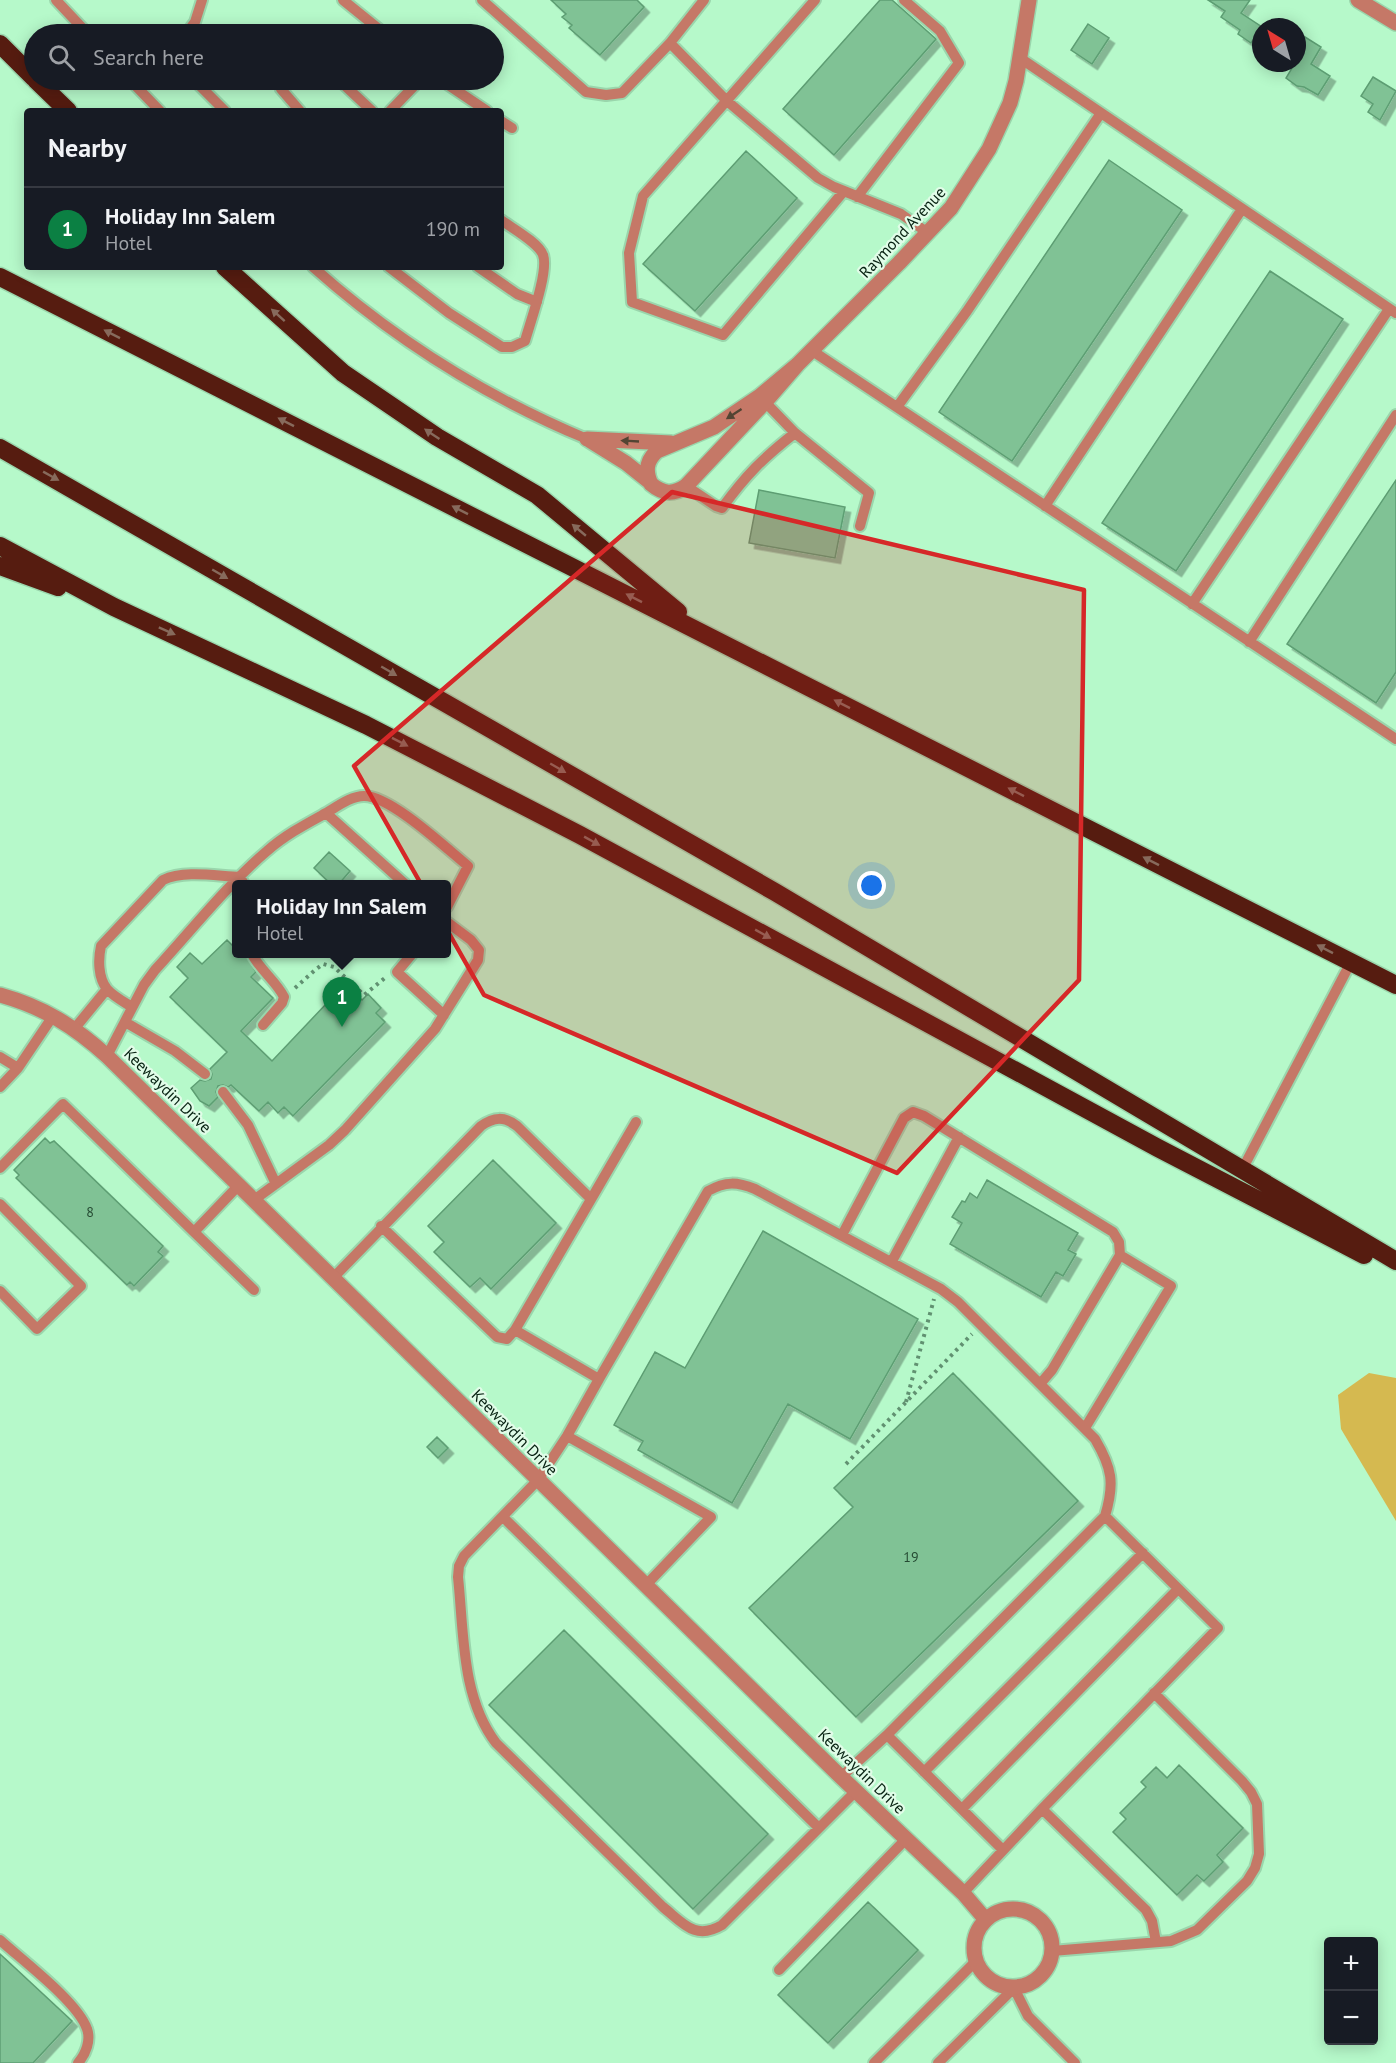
<!DOCTYPE html>
<html lang="en">
<head>
<meta charset="utf-8">
<style>
  body { margin:0; font-family:"PT Sans",sans-serif; background:#20242c; color:#f1f3f6 }
  .controls { position:absolute; right:18px; bottom:18px; display:grid; overflow:hidden; border-radius:6px; box-shadow:0 3px 15px #0003 }
  .controls button { width:54px; height:54px; display:grid; place-items:center; padding:0; border:0; border-bottom:2px solid #363941; background:#171b24; color:#f1f3f6; font:30px sans-serif }
  .compass { position:absolute; left:1252px; top:18px; width:54px; height:54px; border-radius:50%; background:#171b24; box-shadow:0 3px 15px #0003; rotate:323deg }
  .you { position:absolute; left:872px; top:886px; width:21px; height:21px; margin:-15px; border:4px solid #fff; border-radius:50%; background:#1a73e8; box-shadow:0 0 0 9px #1a73e833 }
  .badge { display:grid; place-items:center; width:39px; height:39px; border-radius:50%; background:#0b8043; color:#fff; font-size:20px; font-weight:700 }
  .pin { position:absolute; translate:-50% -50px; filter:drop-shadow(0 2px 3px #0008) }
  .pin::after { content:''; position:absolute; top:32px; width:21px; height:18px; background:inherit; clip-path:polygon(0 0,100% 0,50% 100%) }
  .popup { position:absolute; left:232px; top:880px; width:219px; height:78px; box-sizing:border-box; display:grid; place-content:center; border-radius:6px; background:#171b24; filter:drop-shadow(0 2px 4px #0005); font-size:20px; white-space:nowrap; color:#9ea1a6 }
  .popup b { font-size:22px; color:#f1f3f6 }
  .popup::after { content:''; position:absolute; left:50%; top:100%; margin-left:-12px; border:12px solid transparent; border-top-color:#171b24 }
  .list { margin:0; padding:0; list-style:none }
  h2 { display:flex; justify-content:space-between; align-items:center; height:78px; margin:0; padding:0 24px; font-size:26px }
  h2 small { font-size:20px; font-weight:400; color:#9ea1a6 }
  .list li { display:grid; grid-template-columns:39px 1fr auto; gap:18px; align-items:center; box-sizing:border-box; height:84px; padding:0 24px; border-top:2px solid #363941 }
  .list b { display:block; font-size:22px; white-space:nowrap }
  .list p { margin:0; font-size:20px; white-space:nowrap; color:#9ea1a6 }
  .list em { font-size:20px; font-style:normal; color:#9ea1a6 }
  .icon { flex:none; width:33px; height:33px; fill:none; stroke:currentColor; stroke-width:2; stroke-linecap:round; stroke-linejoin:round }
  .map { position:relative; flex:none; width:1396px; height:2063px; overflow:hidden }
  .search { position:absolute; background:#171b24; box-shadow:0 3px 15px #0003; left:24px; top:24px; width:480px; height:66px; display:flex; align-items:center; gap:15px; box-sizing:border-box; padding:0 21px; border-radius:33px; color:#9ea1a6; font-size:22px }
  .panel { position:absolute; background:#171b24; box-shadow:0 3px 15px #0003; left:24px; top:108px; width:480px; height:162px; border-radius:6px }
  .map>svg:first-child { display:block }
  .green { fill:#d5b950 }
  .building { fill:#80c295; stroke:#5d9e73; stroke-width:1.5; filter:url(#shadow) }
  .lines { fill:none; stroke-linecap:round; stroke-linejoin:round }
  .service-casing { stroke:#9ad6ac; stroke-width:14 }
  .minor-casing { stroke:#9ad6ac; stroke-width:18 }
  .tertiary-casing { stroke:#9ad6ac; stroke-width:18 }
  .motorway-casing { stroke:#9ad6ac; stroke-width:21 }
  .path { stroke:#619171; stroke-width:4; stroke-dasharray:3 4.5; stroke-linecap:butt }
  .service { stroke:#c57867; stroke-width:10 }
  .minor { stroke:#c57867; stroke-width:15 }
  .tertiary { stroke:#c57867; stroke-width:15 }
  .motorway { stroke:#561c10; stroke-width:18 }
  .oneway { fill:#876a5c }
  .oneway2 { fill:#524433 }
  .marked { fill:#d62828; fill-opacity:0.2; stroke:#d62828; stroke-width:4.5; stroke-linejoin:round }
  .labels { text-anchor:middle; dominant-baseline:central; stroke-width:4.5; stroke-linejoin:round; paint-order:stroke }
  .number-label { font-size:14px; fill:#244932 }
  .street-label { font-size:16px; fill:#062111; stroke:#e1fce8 }
</style>
</head>
<body>
<div class="map">
<svg width="1396" height="2063" viewBox="0 0 1396 2063">
  <defs>
    <filter id="shadow"><feDropShadow dx="5.5" dy="5.5" stdDeviation="0" flood-color="#0004"/></filter>
  </defs>
  <rect width="100%" height="100%" fill="#b6f9ca"/>
  <path class="green" d="M1369,1373l27,5v143l-55,-92 -3,-34z"/>
  <path class="building" d="M551,0h86l7,7 -44,48 -31,-27 3,-3 -10,-8 4,-3z
    M880,0h12l44,39 -102,116 -51,-46z
    M1208,0h42l-9,13 21,14 -11,16 -13,-9 2,-4 -19,-13 4,-6z
    M1088,24l21,14 -17,26 -21,-14z
    M1297,32l24,15 -10,17 19,12 -12,19 -14,-8 -7,-1 -11,-8 9,-15h2z
    M1373,77l23,14 -16,29 -12,-8 5,-8 -12,-8z
    M746,151l51,47 -102,113 -52,-47z
    M1109,160l73,50 -170,251 -73,-49z
    M1270,271l73,48 -167,252 -74,-48z
    M1396,480v192l-20,31 -89,-59z
    M759,490l86,17 -10,51 -86,-15z
    M329,852l21,19 -12,14h-6l-18,-17z
    M227,940l10,10v4h8l11,18 -5,5 22,21 -32,33 31,30 73,-77 17,16 6,-6 13,14 -5,5 9,9 -92,94 -9,-9 -6,6 -10,-11 -9,9 -28,-26 -3,2 -5,-2 -5,1 -2,6 2,5 -9,9 -9,-5 -9,-13 9,-8 5,1 6,-2 1,-5 -2,-5 17,-17 -57,-55 18,-19 -11,-11 13,-14 12,11z
    M45,1138l5,5 4,-2 109,105 -5,6 5,4 -29,30 -4,-4 -3,3 -111,-107 3,-3 -5,-5z
    M493,1160l63,63 -65,66 -11,-11 -10,9 -36,-35 10,-10 -16,-16z
    M987,1180l91,53 -10,17 8,4 -13,22 -7,-4 -15,25 -91,-53 12,-21 -10,-6 10,-16 3,1 5,-9 7,5z
    M763,1231l155,88 -68,120 -62,-35 -56,99 -94,-53 5,-9 -29,-16 41,-73 30,16z
    M953,1373l125,128 -222,216 -107,-109 104,-101 -19,-19z
    M437,1437l11,11 -10,10 -11,-11z
    M564,1630l204,204 -75,75 -204,-204z
    M1179,1765l64,63 -26,27 6,7 -19,19 -7,-6 -20,20 -64,-63 13,-13 -6,-6 26,-26 -5,-5 15,-15 11,11z
    M868,1902l50,48 -90,93 -50,-48z
    M0,1954l72,67 -39,42h-33z"/>
  <g class="lines">
    <defs>
      <path id="service" d="M56,0l32,34
        M343,0l42,34
        M482,0l104,92 20,3 16,-2 48,-50 34,-43
        M815,0l-172,196 -14,57 3,49 91,33 121,-144
        M186,34l9,-12 7,-22
        M670,43l57,58 91,77 16,9 67,27 27,19
        M1020,58l376,255
        M130,80l30,31
        M194,80l31,31
        M285,80l-4,9 19,22
        M339,80l33,31
        M441,80l46,31
        M390,111l30,-31
        M501,121l11,7
        M857,197l102,-134 -19,-32 -36,-31
        M313,267c82,73 173,130 274,172
        M389,267l60,46 53,34h10l13,-6c5,-18 24,-70 18,-86 -4,-12 -31,-27 -42,-35
        M478,267l39,27 20,8
        M811,350l585,389
        M765,402l30,31 74,60 -9,33
        M897,407l70,-96 134,-198
        M686,486l30,20 6,2c24,-33 41,-50 73,-75
        M1045,506l197,-297
        M1192,604l197,-295
        M1249,642l147,-227
        M326,813c12,-7 25,-17 38,-17 27,0 82,52 104,70l-21,41
        M252,954c8,16 24,27 32,43l-2,6 -19,22
        M412,954l-15,18 47,43
        M132,1007c-8,-5 -19,-11 -25,-18 -9,-11 -9,-30 -6,-43l62,-66c22,-10 52,-4 77,-3l4,7
        M125,1022l50,29 30,23
        M75,1028l32,-39
        M107,1056l37,-71 11,-15c36,-39 72,-85 112,-119 18,-16 39,-27 59,-38l79,71
        M0,1057l18,11
        M0,1087l18,-19 35,-52
        M223,1092l25,33 28,59
        M0,1168l63,-64 131,128 45,-47
        M1242,1170l109,-208
        M254,1200l75,-55 16,-15 90,-101 43,-69 1,-10 -8,-10 -24,-18
        M0,1204l81,82 -44,43 -37,-38
        M381,1226l116,111 10,2 8,-9 121,-208
        M194,1232l60,58
        M842,1235l62,-117 9,-6 11,4 189,116 6,10 1,13 -68,115 -12,14
        M892,1261l67,-124
        M333,1278l148,-152c13,-9 23,-10 36,0l74,73
        M515,1330l84,49 -32,57 -29,44 -74,76 -5,10 -1,11c6,55 3,120 38,166l167,164c20,16 32,34 59,18l134,-134
        M599,1379l109,-188c18,-10 29,-9 47,-2l186,100 17,13 137,137c17,29 20,44 10,77
        M1085,1428l86,-142 -51,-31
        M567,1436l144,81 -65,68
        M503,1517l316,311
        M924,1772l219,-219
        M841,1777l46,-42
        M962,1809l216,-220
        M1042,1809l104,101 6,11 4,21
        M963,1893l79,-84 176,-181 -113,-112 -218,219 116,115
        M0,1940c22,20 78,62 87,89 4,11 -1,25 -9,34
        M1052,1951l119,-10 26,-11 50,-49 8,-13 4,-14 -2,-50 -6,-12 -9,-11 -88,-88
        M779,1970l127,-131
        M874,2063l102,-102
        M938,2063l76,-75 14,28 47,47"/>
      <path id="minor" d="M797,365l-32,37 -79,84c-13,9 -23,8 -35,-2 -6,-13 -5,-23 6,-33l57,-24 46,-31 37,-31 102,-102 52,-55 38,-59 21,-46 6,-22 13,-81
        M587,439l84,4
        M589,440l37,23 25,20
        M0,995c43,12 74,31 107,61l734,721 122,116 23,27
        M974 1948a39 39 0 1 1 78 0a39 39 0 1 1-78 0Z"/>
      <path id="tertiary" d="M1358,0l38,23"/>
      <path id="motorway" d="M0,44l34,34
        M36,80l32,31
        M225,267l118,106 94,64 100,58 141,117
        M0,277l1396,708
        M0,448l775,444 621,369
        M0,546l114,61 252,118 214,110 578,313 206,107
        M0,566l58,21"/>
    </defs>
    <use href="#service" class="service-casing"/>
    <use href="#minor" class="minor-casing"/>
    <use href="#tertiary" class="tertiary-casing"/>
    <use href="#motorway" class="motorway-casing"/>
    <path class="path" d="M295,988l20,-18 8,-6 11,3 30,28 22,-18
      M906,1402l28,-103
      M846,1464l126,-130"/>
    <use href="#service" class="service"/>
    <use href="#minor" class="minor"/>
    <use href="#tertiary" class="tertiary"/>
    <use href="#motorway" class="motorway"/>
  </g>
  <defs><path id="oneway-solid" d="M-6-.8H1V-3.2L6.5 0L1 3.2V.8H-6Z" transform="scale(1.5)"/></defs>
  <g class="oneway">
    <use href="#oneway-solid" transform="translate(278 315) rotate(-138)"/>
    <use href="#oneway-solid" transform="translate(112 334) rotate(-153)"/>
    <use href="#oneway-solid" transform="translate(286 422) rotate(-153)"/>
    <use href="#oneway-solid" transform="translate(432 434) rotate(-146)"/>
    <use href="#oneway-solid" transform="translate(51 476) rotate(29)"/>
    <use href="#oneway-solid" transform="translate(460 510) rotate(-153)"/>
    <use href="#oneway-solid" transform="translate(579 530) rotate(-140)"/>
    <use href="#oneway-solid" transform="translate(220 574) rotate(30)"/>
    <use href="#oneway-solid" transform="translate(634 598) rotate(-153)"/>
    <use href="#oneway-solid" transform="translate(167 631) rotate(24)"/>
    <use href="#oneway-solid" transform="translate(389 671) rotate(30)"/>
    <use href="#oneway-solid" transform="translate(842 704) rotate(-153)"/>
    <use href="#oneway-solid" transform="translate(400 742) rotate(27)"/>
    <use href="#oneway-solid" transform="translate(558 768) rotate(30)"/>
    <use href="#oneway-solid" transform="translate(1016 792) rotate(-153)"/>
    <use href="#oneway-solid" transform="translate(592 841) rotate(29)"/>
    <use href="#oneway-solid" transform="translate(1151 861) rotate(-153)"/>
    <use href="#oneway-solid" transform="translate(763 934) rotate(29)"/>
    <use href="#oneway-solid" transform="translate(1325 949) rotate(-153)"/>
  </g>
  <g class="oneway2">
    <use href="#oneway-solid" transform="translate(734 414) rotate(147)"/>
    <use href="#oneway-solid" transform="translate(630 441) rotate(-177)"/>
  </g>
  <path class="marked" d="M672,492l412,98 -5,390 -182,193 -413,-178 -130,-229z"/>
  <g class="labels">
    <g class="number-label">
      <text x="90" y="1212">8</text>
      <text x="911" y="1557">19</text>
    </g>
    <g class="street-label">
      <text transform="translate(902 232) rotate(-47)">Raymond Avenue</text>
      <text transform="translate(168 1090) rotate(44)">Keewaydin Drive</text>
      <text transform="translate(515 1432) rotate(45)">Keewaydin Drive</text>
      <text transform="translate(862 1771) rotate(44)">Keewaydin Drive</text>
    </g>
  </g>
</svg>
<div class="controls">
<button>+</button>
<button>−</button>
</div>
<svg class="compass" viewBox="-18 -18 36 36"><path d="M0-13l5 13h-10z" fill="#e53935"/><path d="M0 13l5-13h-10z" fill="#9ea1a6"/></svg>
<div class="you"></div>
<div class="pin badge" style="left:342px;top:1027px">1</div>
<div class="popup"><b>Holiday Inn Salem</b>Hotel</div>
<div class="search"><svg class="icon" aria-label="search" viewBox="0 0 24 24"><circle cx="10" cy="10" r="6"/><path d="M15 15l6 6"/></svg>Search here</div>
<section class="panel">
<h2>Nearby<small></small></h2>
<ul class="list">
<li><span class="badge">1</span><div><b>Holiday Inn Salem</b><p>Hotel</p></div><em>190 m</em></li>
</ul>
</section>
</div>
</body>
</html>
